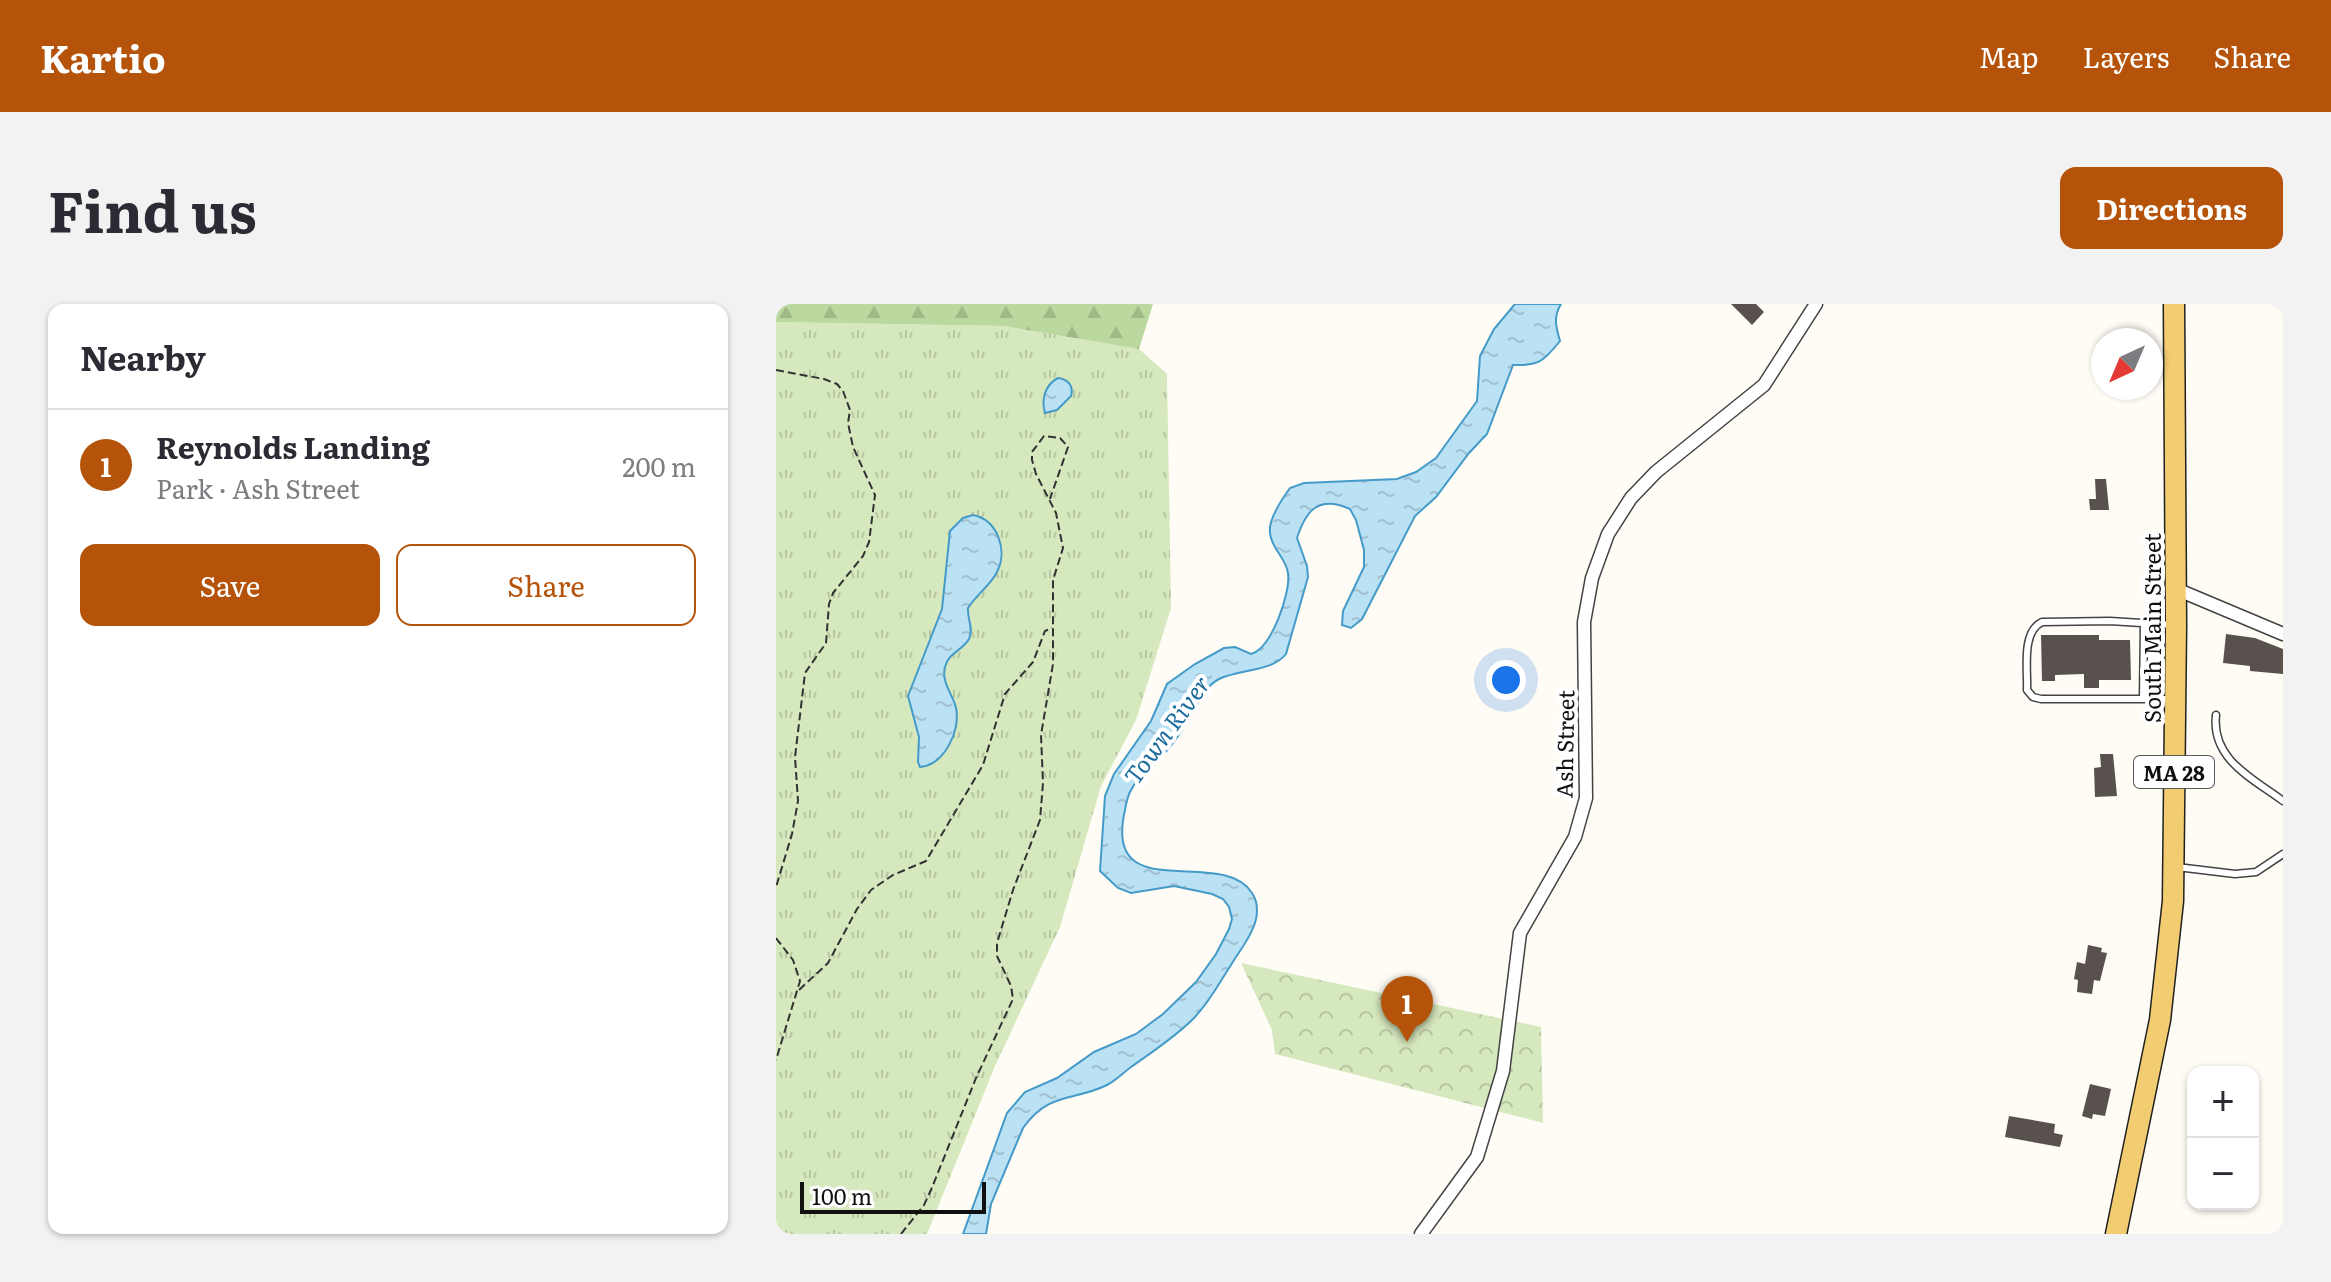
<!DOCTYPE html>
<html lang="en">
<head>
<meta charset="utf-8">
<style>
  body { margin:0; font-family:Literata,serif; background:#f2f2f3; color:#2b2b33 }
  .controls { position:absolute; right:24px; bottom:24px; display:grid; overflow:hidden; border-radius:16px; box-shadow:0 2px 6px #0004 }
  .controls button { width:72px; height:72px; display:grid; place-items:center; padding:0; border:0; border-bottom:2px solid #e1e1e2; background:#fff; color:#2b2b33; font:40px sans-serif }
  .compass { position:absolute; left:1315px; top:24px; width:72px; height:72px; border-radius:50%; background:#fff; box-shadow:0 2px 6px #0004; rotate:224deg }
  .scale { position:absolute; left:24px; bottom:20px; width:186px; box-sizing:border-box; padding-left:8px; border:4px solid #101010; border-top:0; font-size:22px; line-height:28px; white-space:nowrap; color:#101010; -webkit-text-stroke:6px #fff; paint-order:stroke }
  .you { position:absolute; left:730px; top:376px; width:28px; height:28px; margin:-20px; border:6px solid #fff; border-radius:50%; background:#1a73e8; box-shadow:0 0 0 12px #1a73e833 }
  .badge { display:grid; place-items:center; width:52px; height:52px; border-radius:50%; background:#b45309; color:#fff; font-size:26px; font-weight:700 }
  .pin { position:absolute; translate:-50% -66px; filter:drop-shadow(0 2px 4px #0008) }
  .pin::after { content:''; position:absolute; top:42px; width:28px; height:24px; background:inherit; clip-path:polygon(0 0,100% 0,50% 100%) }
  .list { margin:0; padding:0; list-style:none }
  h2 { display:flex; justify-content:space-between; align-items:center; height:104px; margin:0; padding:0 32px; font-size:34px }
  h2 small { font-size:26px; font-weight:400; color:#7c7c81 }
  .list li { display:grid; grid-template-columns:52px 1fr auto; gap:24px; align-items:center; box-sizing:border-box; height:112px; padding:0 32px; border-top:2px solid #e1e1e2 }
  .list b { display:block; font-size:30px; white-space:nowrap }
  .list p { margin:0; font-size:26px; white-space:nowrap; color:#7c7c81 }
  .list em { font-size:26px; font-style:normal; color:#7c7c81 }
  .actions { display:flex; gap:16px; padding:24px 32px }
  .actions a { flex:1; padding:18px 0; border:2px solid #b45309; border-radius:16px; text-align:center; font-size:28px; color:#b45309 }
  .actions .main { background:#b45309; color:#fff }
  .map { position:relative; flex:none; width:1507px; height:930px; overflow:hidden; border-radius:16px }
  header { display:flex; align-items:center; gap:48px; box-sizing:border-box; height:112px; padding:0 40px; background:#b45309; color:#fff }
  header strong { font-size:38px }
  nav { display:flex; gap:44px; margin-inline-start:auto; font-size:28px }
  .intro { display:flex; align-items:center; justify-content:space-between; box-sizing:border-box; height:192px; padding:0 48px }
  h1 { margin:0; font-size:56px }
  .button { padding:20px 36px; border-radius:16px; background:#b45309; color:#fff; font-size:28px; font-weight:700 }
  main { display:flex; gap:48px; padding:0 48px }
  aside { flex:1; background:#fff; border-radius:16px; box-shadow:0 2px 6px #0004 }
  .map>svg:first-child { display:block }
  .grass { fill:url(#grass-tufts) }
  .forest { fill:url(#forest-firs) }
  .park { fill:url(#park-crowns) }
  .water { fill:url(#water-ripples); stroke:#449ac8; stroke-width:2 }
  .building { fill:#59514d }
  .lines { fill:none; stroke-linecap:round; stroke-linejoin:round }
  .service-casing { stroke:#434343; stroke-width:9 }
  .minor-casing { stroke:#434343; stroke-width:15 }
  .primary-casing { stroke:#212121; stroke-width:23 }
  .path { stroke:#323232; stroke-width:2; stroke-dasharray:8 4; stroke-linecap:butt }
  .service { stroke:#fff; stroke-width:6 }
  .minor { stroke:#fff; stroke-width:12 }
  .primary { stroke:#f2cc70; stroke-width:20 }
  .labels { text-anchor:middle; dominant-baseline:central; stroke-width:8; stroke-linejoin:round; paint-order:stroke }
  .shield { fill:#fff; stroke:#585858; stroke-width:2 }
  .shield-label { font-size:20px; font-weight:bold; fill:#101010 }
  .street-label { font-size:22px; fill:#101010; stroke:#fff }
  .water-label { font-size:24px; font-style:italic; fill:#1d6c9e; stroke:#fff }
</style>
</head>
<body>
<header>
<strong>Kartio</strong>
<nav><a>Map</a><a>Layers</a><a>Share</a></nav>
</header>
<div class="intro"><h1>Find us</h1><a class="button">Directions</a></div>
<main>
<aside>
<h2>Nearby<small></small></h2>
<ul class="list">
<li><span class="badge">1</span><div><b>Reynolds Landing</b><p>Park · Ash Street</p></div><em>200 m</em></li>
</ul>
<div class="actions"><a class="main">Save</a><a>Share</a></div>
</aside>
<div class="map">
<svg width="1507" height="930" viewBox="0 0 1507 930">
  <defs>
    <pattern id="grass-tufts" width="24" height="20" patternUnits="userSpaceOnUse" patternTransform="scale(2)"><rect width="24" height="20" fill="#d6e8be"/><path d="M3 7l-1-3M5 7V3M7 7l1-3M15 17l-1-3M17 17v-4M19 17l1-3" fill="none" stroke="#b7c6a2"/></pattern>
    <pattern id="forest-firs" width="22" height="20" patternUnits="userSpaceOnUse" patternTransform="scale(2)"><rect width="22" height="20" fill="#bbd99e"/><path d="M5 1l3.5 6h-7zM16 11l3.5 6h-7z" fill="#a0b987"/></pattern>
    <pattern id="park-crowns" width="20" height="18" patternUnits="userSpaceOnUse" patternTransform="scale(2)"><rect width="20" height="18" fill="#d6e8be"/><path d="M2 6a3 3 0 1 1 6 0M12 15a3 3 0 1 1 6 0" fill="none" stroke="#b7c6a2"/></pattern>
    <pattern id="water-ripples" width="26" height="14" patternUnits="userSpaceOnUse" patternTransform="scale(2)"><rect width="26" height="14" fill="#bbe1f4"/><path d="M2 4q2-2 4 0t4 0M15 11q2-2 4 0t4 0" fill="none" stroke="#a0c0d0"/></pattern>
  </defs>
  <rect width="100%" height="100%" fill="#fefcf4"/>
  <path class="grass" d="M0,18l227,4 136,23 28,25 4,234 -35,112 -35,66 -41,141 -65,139 -68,168h-151z"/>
  <path class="forest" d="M0,0h377l-14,45 -136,-23 -227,-4z"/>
  <path class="park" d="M465,659l300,64 2,96 -268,-69 -3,-24z"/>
  <path class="water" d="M739,0h46c-8,13 -5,23 -1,37 -16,20 -21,25 -47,24l-26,69 -18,19 -33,44 -21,19 -53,103 -11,9 -9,-3 1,-14 21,-44v-17l-8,-30 -6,-11c-31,-14 -44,1 -53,29l10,28 1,11 -22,77c-14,18 -47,15 -67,25 -17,9 -22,29 -32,43 -8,14 -19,28 -30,39 -10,10 -21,18 -27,31 -3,6 -4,12 -5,18 -23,99 97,35 127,83 7,10 6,24 1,35 -5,13 -15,25 -22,37 -12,18 -22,38 -38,54 -19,19 -41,33 -62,48 -8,6 -16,14 -24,18 -35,17 -57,6 -84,43l-32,76 -5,30h-23l44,-121 18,-21 32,-14 37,-26 42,-18 27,-20 33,-32 20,-28 13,-25 3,-10 -3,-12 -6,-8 -11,-5 -38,-8 -43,7 -13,-5 -18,-17 5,-75 9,-22 37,-53 16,-37 28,-20 29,-16 11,-1 16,7c21,-6 40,-62 37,-81 -2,-15 -17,-25 -18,-40 -2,-14 12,-34 20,-45l14,-5 93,-4 19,-7 20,-14 41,-57 3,-45 14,-27z
    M282,74c10,1 16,8 13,18l-14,14 -12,3c-4,-14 0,-28 13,-35z
    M197,211c25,5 35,36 24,57 -7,14 -21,23 -29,36 -1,10 6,21 1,31 -6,11 -21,14 -24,28 -4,16 8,27 11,41 5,23 -12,57 -36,59l-2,-5 1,-25 -11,-41 34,-87 8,-78 13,-13z"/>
  <path class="building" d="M955,0h25l8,8 -12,13z
    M1319,175h11l3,31h-19l-1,-11h7z
    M1450,330l29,4 28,11v25l-33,-3v-5l-27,-3z
    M1265,331h58v5h31l1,40h-32v8h-15v-14l-29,1v6h-13z
    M1324,450h13l4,42 -22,1 -1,-29 7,-1z
    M1312,641l14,3 -1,4 6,1 -7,28 -6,-1 -2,14 -15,-2 1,-12 -4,-1 3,-17 8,2z
    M1314,780l21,5 -6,27 -12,-2 -1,5 -10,-3z
    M1233,812l46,8 -1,9 9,2 -3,12 -55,-10z"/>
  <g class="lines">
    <defs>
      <path id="service" d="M1367,395l1,-76
        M1395,395h-130l-8,-2 -6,-7c1,-20 -6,-58 15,-68l68,-1 63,4
        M1440,411c-5,44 36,63 67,86
        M1401,563l58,7 21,-2 27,-18"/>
      <path id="minor" d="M1400,285l107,45
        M645,930l56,-77 26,-86 17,-138 55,-96 11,-39 -2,-176 8,-44 16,-44 23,-36 25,-26 108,-87 52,-81"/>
      <path id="primary" d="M1340,930l44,-214 13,-119 3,-276 -2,-321"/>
    </defs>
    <use href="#service" class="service-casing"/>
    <use href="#minor" class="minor-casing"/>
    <use href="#primary" class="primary-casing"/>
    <path class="path" d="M0,66l48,9 13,5 6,7 7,19 -2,13 5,24 22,48 -6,47 -6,14 -30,37 -4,11 -3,39 -21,30 -10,84 3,44 -6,33 -16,53
      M0,634l17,22 7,21 -24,79
      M23,686l29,-27 29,-54 14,-19 22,-15 33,-14 57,-96 22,-71 28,-32 12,-31 7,-3
      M125,930l23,-29 7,-15 45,-112 37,-79 -2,-13 -14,-30v-13l16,-53 27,-70 3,-37 -2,-48 12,-71v-84l10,-32 -7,-35 -20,-39 -4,-14v-8l12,-16 16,2 8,9 -18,52"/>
    <use href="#service" class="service"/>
    <use href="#minor" class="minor"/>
    <use href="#primary" class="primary"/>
  </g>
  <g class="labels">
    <rect class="shield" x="1358" y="452" width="80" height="32" rx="6"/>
    <g class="shield-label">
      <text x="1398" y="468">MA 28</text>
    </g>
    <g class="street-label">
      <text transform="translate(1375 324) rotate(-90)">South Main Street</text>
      <text transform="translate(788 440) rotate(-89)">Ash Street</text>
    </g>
    <g class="water-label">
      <text transform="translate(390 425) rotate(-54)">Town River</text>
    </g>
  </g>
</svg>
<div class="controls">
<button>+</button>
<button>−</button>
</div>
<svg class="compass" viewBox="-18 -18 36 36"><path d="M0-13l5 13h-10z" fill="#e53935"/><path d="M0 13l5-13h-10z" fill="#7c7c81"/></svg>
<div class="scale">100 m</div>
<div class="you"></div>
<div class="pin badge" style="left:631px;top:738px">1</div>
</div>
</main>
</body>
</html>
